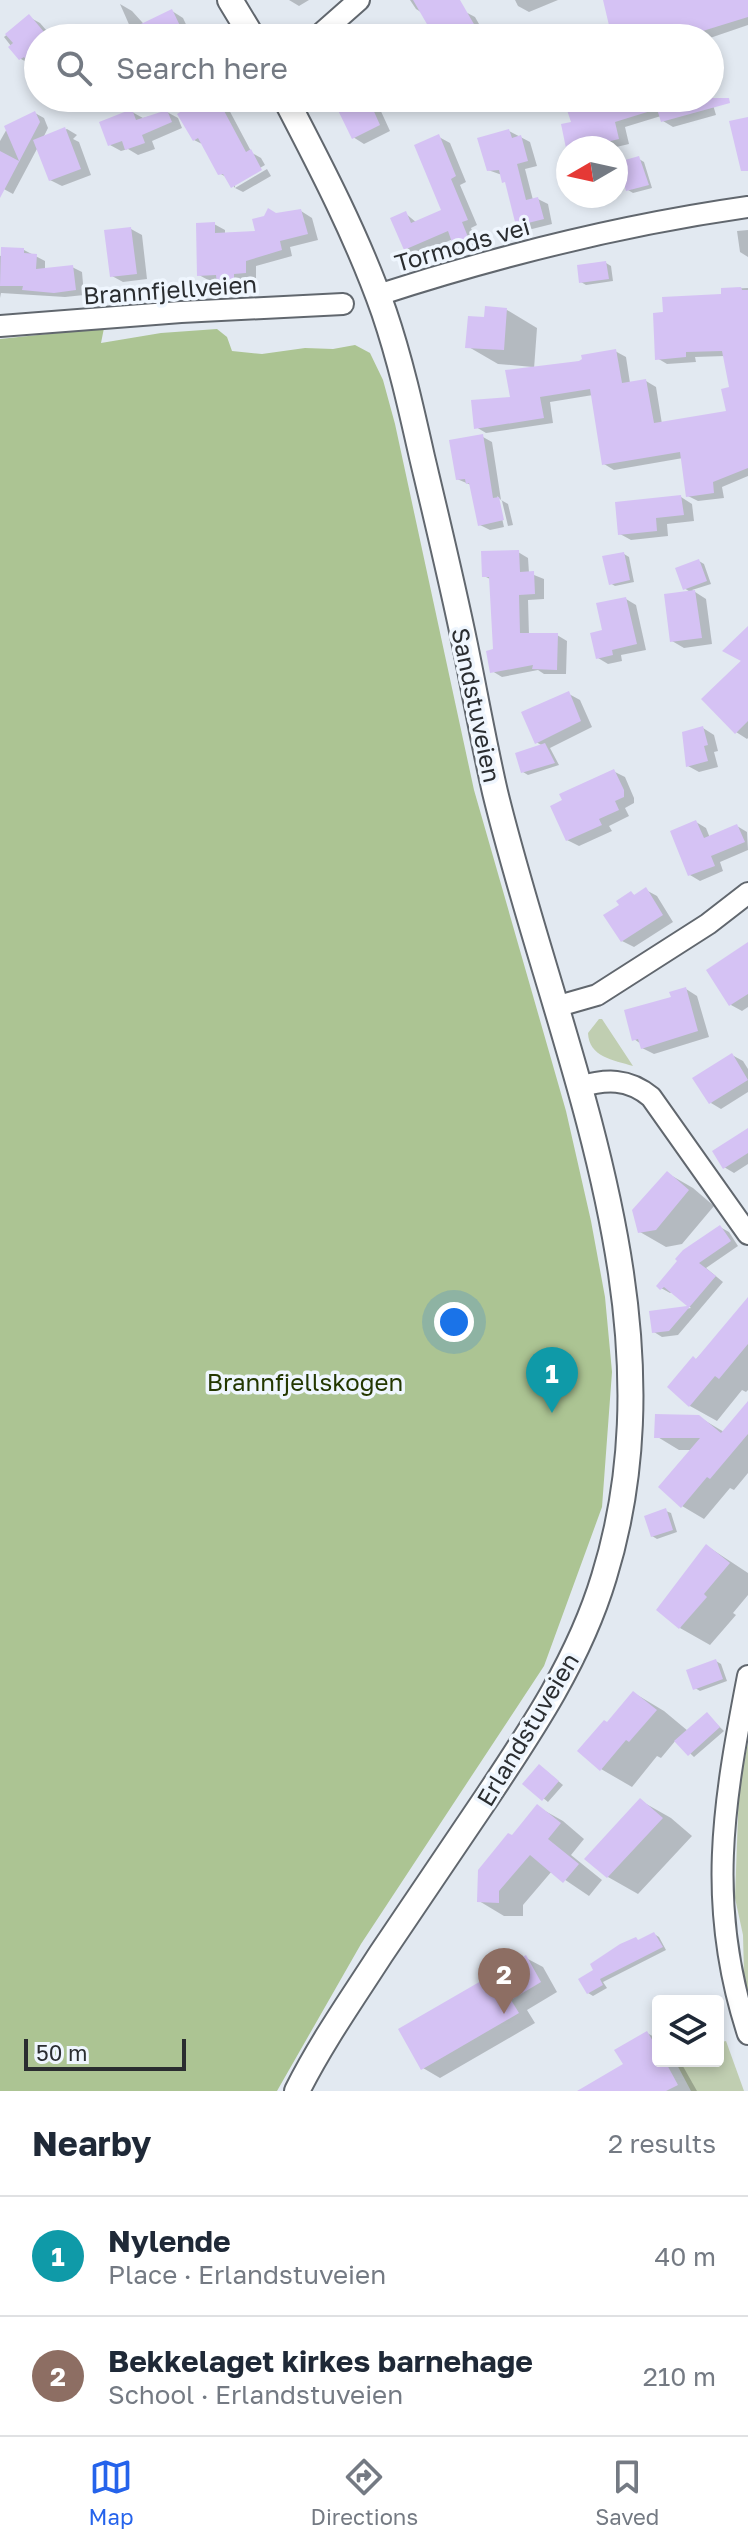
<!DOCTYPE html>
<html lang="en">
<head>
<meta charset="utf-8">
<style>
  body { margin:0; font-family:"Golos Text",sans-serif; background:#f6f6f7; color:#1f2937 }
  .controls { position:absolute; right:24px; bottom:24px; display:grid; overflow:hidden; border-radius:8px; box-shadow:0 4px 12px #0003 }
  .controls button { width:72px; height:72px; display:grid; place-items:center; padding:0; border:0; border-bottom:2px solid #e0e1e3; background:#fff; color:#1f2937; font:40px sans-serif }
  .compass { position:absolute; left:556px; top:136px; width:72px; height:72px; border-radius:50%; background:#fff; box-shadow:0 4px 12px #0003; rotate:261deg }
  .scale { position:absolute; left:24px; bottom:20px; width:162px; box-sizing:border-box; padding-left:8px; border:4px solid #2a2d30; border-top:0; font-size:22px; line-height:28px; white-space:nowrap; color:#2a2d30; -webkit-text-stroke:6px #eff6fe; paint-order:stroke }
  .you { position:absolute; left:454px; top:1322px; width:28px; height:28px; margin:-20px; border:6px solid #fff; border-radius:50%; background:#1a73e8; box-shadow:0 0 0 12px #1a73e833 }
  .badge { display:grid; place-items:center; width:52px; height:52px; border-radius:50%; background:#2563eb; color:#fff; font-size:26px; font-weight:700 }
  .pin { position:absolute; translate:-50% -66px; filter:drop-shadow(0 2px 4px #0008) }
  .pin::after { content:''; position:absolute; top:42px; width:28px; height:24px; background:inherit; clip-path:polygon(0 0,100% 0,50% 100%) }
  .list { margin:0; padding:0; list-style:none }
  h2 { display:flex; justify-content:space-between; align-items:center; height:104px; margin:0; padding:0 32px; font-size:34px }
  h2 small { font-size:26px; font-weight:400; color:#747a83 }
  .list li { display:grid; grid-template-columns:52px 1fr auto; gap:24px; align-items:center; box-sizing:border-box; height:120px; padding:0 32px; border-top:2px solid #e0e1e3 }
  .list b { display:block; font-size:30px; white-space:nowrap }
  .list p { margin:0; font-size:26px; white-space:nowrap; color:#747a83 }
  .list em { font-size:26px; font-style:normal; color:#747a83 }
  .icon { flex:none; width:44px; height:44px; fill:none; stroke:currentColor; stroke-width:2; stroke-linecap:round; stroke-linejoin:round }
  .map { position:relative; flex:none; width:748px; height:2091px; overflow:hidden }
  .search { position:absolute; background:#fff; box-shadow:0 4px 12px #0003; left:24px; right:24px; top:24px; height:88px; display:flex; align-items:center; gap:20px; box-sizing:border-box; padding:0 28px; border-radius:44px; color:#747a83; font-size:30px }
  .sheet { height:344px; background:#fff }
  nav { display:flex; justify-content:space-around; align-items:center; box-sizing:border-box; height:112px; border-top:2px solid #e0e1e3; background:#fff; font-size:22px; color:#747a83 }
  nav a { display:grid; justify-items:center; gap:4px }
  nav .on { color:#2563eb }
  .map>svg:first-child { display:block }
  .green { fill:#c0ceb1 }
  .forest { fill:#acc493 }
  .shadow { fill:#0003 }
  .building { fill:#d5c2f4 }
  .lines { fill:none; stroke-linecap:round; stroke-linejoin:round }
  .minor-casing { stroke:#61676e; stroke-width:24 }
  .tertiary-casing { stroke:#61676e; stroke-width:28 }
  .minor { stroke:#fff; stroke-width:20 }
  .tertiary { stroke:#fff; stroke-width:24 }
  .labels { text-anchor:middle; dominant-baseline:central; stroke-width:7; stroke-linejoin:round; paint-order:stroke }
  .street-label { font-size:24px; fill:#2a2d30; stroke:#eff6fe }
  .park-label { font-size:24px; fill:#233700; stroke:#eff6fe }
</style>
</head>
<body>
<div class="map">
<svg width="748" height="2091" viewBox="0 0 748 2091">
  <rect width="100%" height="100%" fill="#e2e9f1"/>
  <path class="green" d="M599,1019h3l31,47c-20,-6 -44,-9 -45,-33z
    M748,1743v251l-4,-20 -1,-39 -8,-37 4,-110z
    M726,2041l18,50h-53l-16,-30h11l7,4 7,-4h18v-18z"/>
  <path class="forest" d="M104,328l-3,15 60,-10 56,-4 10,8 5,14 30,3 43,-6 28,1 22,-4 15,8 13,27 12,44 79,366 92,321 25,110 14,76 7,75 -10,135 -58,159 -183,278 -84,147h-277v-1752z"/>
  <path class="shadow" d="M289,0h20l-10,6z
    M410,0h33l32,17 12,21h-50l-13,-24 -8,-5z
    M515,0h43l-29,12 -11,-6z
    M604,0h144v25l-38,13h-95z
    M120,4l12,7 19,21 21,-21 11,7 9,19 -57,1z
    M29,17l11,6 13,15h-15v26l-6,1 -11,-6 -17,-22z
    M710,95l6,20 -43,12 -10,-6 -2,-5 -36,11 4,17 -17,4 -44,-2 6,-22 -9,-26h145z
    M207,98h33l-13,8 25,47 9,5 4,7 -30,18v5l-7,-10 -9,-5 -15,-28 -10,-5z
    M346,98h38l2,5 -7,4 11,24 -26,13 -11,-7z
    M132,112l11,6 24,-6 11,6 4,10 -30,13 3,8 -17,6 -10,-6 -7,2 -11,-6z
    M35,113l9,5 4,10 -5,10 24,-9 10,6 -4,4 6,3 12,33 -29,11 -12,-6 -12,-33 -25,47 -13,-7v-46l8,-14z
    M509,131l21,11 7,24 -12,3 8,31 5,-1 10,5 4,20 -24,6 -10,-5 -10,-41 -6,-9 -14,-5z
    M439,137l11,6 16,39 -6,3 17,40 -6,3 8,19 -13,6 -10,-6 -3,-8 -37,16 -11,-6v-36l12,10 26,-12z
    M639,159l5,3 8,26 -19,5 -5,-3z
    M267,169l4,7 -28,16 -8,-4z
    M301,211l11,7 6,22 -28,7 2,9 -36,10v12l-12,2v9l-15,1 -10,-9h-9l-11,-6 15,-51 11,6v5l32,-2 19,-18z
    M131,229l11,6 5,44 -24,3 -11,-6z
    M748,230v27l-8,-5 -3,-21z
    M24,250l21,11v9l27,-3 10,5 2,23 -19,2 -64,-4 -1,5v-42z
    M606,263l5,3 2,15 -27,4 -5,-3z
    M748,288v188l-26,11 2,11 -26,3 -10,-5 -5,-38 -69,12 -10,-6 -11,-69 -43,7 3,21 -67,10 -10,-6 36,-29 21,-31 -35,-3 -31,-18 19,-26 21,-10 30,18 -3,41 45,-7 36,-11 11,6 4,26 16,-2 10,6 6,37 66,-11 4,-24 -7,-33 -30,1 1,5 -29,2 -10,-6 66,-62v-7z
    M483,437l9,5 9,58 7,4 5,21 -5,1 -6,-25 -5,-5 7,31 -14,3 -10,-5 -9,-40 -14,-6z
    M681,497l11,7 2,17 -27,3 1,12 -37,4 -11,-6z
    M518,552l10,6 1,15 15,6v20l-16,1 1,35h28l10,6 -1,33h-22l-6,-4 -36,7 -10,-6 3,-20 -3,-71 -8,-4z
    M624,554l5,3 5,25 -19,4 -5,-3z
    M699,561l5,3 7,20 -19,6 14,9 6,45 -28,4 -12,-7 20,-48 -8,-5z
    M626,599l10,6 10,45 -25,5 1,6 -14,3 -10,-6 7,-27z
    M748,668v70l-1,1 -11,-7z
    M569,694l11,6 12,27 -42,21 9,17 -31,10 -5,-3 20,-26 -7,-4z
    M703,728l11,7 4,16 -4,1 4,15 -19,5 -11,-6z
    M613,771l12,6 9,21v5l-9,5 4,8 -20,10 3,5 -33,15 -12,-6z
    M696,822l10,6 4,10 27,-12 10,6 1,18 -28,12 3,9 -23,10 -10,-6z
    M646,890l11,6 16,26 -39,25 -12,-6v-36l10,-11 4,2z
    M748,945v62l-6,4 -11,-6z
    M686,989l11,7 12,41 -55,17 -12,-6 -1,-4 -7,-5z
    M732,1055l11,6 5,8v23l-27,17 -10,-6z
    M748,1130v34l-14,9 -10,-6z
    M667,1173l26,15 21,18 -32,38 -16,3 -26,-15z
    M720,1227l9,5 9,14 -32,22 17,14 -45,53 -16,2 -8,-5 -3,-19 40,-5 -19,-16 -2,1 -9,-5z
    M748,1304v86l-2,2 -4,-2 -25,31 -27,-15 -20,-19z
    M748,1410v63l-14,17 -4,-2 -26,31 -22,-13 11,-56h-14l-23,-14 43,-19 25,15z
    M666,1511l5,2 6,19 -20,7 -5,-3z
    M707,1546l41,27v22l-15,18 3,2 -26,30 -30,-17z
    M716,1661l5,3 6,17 -27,10 -5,-3z
    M634,1693l30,18 24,20 19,-16 17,16 -30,26 -18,-17 -15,18 -4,-2 -25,31 -31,-18 7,-45z
    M544,1769l19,16 -15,17 -23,-19z
    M641,1801l30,17 21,18 -54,58 -30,-17 -22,-19z
    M538,1807l25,14 21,18 -13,16 31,25 -13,16 -37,-25 -29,34v11h-19l-25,-15 34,-63z
    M654,1934l5,3 7,13 -63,32 4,6 -14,8 -5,-3 8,-22z
    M526,1958l17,9 14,25 -30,18 8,13 -95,55 -17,-10z
    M647,2033l11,6v22h22l17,30h-116l45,-26z"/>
  <path class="building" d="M413,0h47l22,38h-47z
    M603,0h145v17l-68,21h-68z
    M172,9l10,21 -16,8h-54z
    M29,14l20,24h-11v12l-12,10 -2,-3 -5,3 -11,-13 5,-4 -8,-9z
    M203,98h11l5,10 3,-1 24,45 5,-3 11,21 -31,18 -8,-14 -5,1 -20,-37 -5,3 -16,-27z
    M332,98h36l12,27 -28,14z
    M563,98h166l1,5 -69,19 -4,-13 -42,13 4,17 -37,9 -1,-4 -15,4 -5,-24 10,-2z
    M132,109l4,11 31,-10 5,12 -30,13 3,8 -20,7 -3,-9 -14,5 -9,-24z
    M35,111l5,11 -40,76v-47l19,10 -15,-35z
    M748,117v54h-7l-12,-50z
    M65,127l16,42 -32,12 -16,-41z
    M509,129l3,9 9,-3 7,26 -11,3 9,36 12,-3 6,22 -28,7 -11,-44 -3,1 -3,-13 -12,1 -10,-33z
    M439,134l17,42 -5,3 17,41 -6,2 8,20 -16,6 -6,-17 -44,19 -14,-32 16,-7 5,12 30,-13 -27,-65z
    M639,156l10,29 -23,6 -8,-29z
    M268,208l8,5 25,-4 7,25 -28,7 2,9 -36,11v12l-12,1v10h-17l-1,-9 -19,1 -1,-53 19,-1v11l40,-2 -3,-12 12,-3z
    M131,227l6,47 -27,3 -6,-47z
    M1,247l23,1v5l13,1 -1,15 37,-4 3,25 -22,3 -32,-3 1,-4h-23z
    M606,261l3,18 -30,4 -2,-18z
    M741,287l1,3h6v178l-35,14 1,11 -28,4 -6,-45 -78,13 -12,-76 -50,8 4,21 -70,11 -3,-29 39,-3 -5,-27 74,-9 3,-2 -1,-4 35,-6 6,34 24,-4 8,44 72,-12 -5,-22 8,-2 -7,-36 -36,1v5l-31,3 -2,-47 10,-1 -1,-15 59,-3v-6z
    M485,306l22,2 -3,42 -39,-2 3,-32 16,1z
    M483,434l10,64 6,-1 5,23 -26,6 -9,-43 -3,1 -1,-5 -9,1 -7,-40z
    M681,495l3,20 -28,3 1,13 -39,4 -3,-33z
    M519,550l1,22 14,-1 1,23 -16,1 1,38h38l-1,37 -25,-1 1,-4 -43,8 -4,-22 7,-2 -4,-72h-7l-1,-26z
    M624,552l6,28 -21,5 -7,-29z
    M699,559l8,22 -24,9 -8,-22z
    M695,590l7,48 -32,4 -6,-48z
    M626,597l11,47 -25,6 1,5 -17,4 -6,-26 12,-3 -6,-27z
    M748,626v28l-7,7 -19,-10z
    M748,654v67l-13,13 -34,-35z
    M569,691l12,30 -46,23 -14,-32z
    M703,726l5,19 -4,1 4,15 -22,6 -4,-35z
    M545,743l10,20 -34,10 -6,-20z
    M614,769l10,21v7l-9,4 4,9 -20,9 3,6 -36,16 -16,-35 12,-6 -3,-6z
    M696,820l8,18 33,-14 8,18 -34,14 4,10 -27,10 -18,-45z
    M646,887l17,28 -42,27 -18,-27 16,-10 -3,-4 15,-10 3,4z
    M748,942v52l-19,12 -23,-36z
    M686,987l12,44 -57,18 -3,-10 -6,2 -8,-31 47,-13 -2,-5z
    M732,1053l16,27 -39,24 -17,-26z
    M748,1128v25l-25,16 -11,-18z
    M667,1171l22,19 -33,40 -18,3 -6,-23z
    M720,1225l11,16 -32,22 17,13 -47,55 -17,2 -3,-22 38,-5 -23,-19 -4,3 -4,-4 21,-25 -2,-2 8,-9z
    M748,1297v47l-29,35 -4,-3 -26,31 -22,-20 26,-31 3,3z
    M748,1401v33l-38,45 -3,-2 -26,31 -23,-21 42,-49h-46l1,-24 44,1 22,18z
    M666,1508l7,22 -22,7 -7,-21z
    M706,1544l24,19 -26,31 3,3 -28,32 -23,-19z
    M716,1659l7,20 -30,11 -7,-20z
    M633,1691l24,19 -28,32 -3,-2 -26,31 -23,-20 27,-31 3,2z
    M707,1712l13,15 -32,29 -14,-15z
    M539,1764l20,17 -17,20 -20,-17z
    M640,1798l23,20 -56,60 -23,-19z
    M537,1804l24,19 -13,16 31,25 -16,19 -33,-28 -31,36v12l-22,-1 1,-32 30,-37 4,2z
    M654,1932l9,15 -63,32 3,6 -16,9 -9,-15 15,-9 -3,-6 30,-20 16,-7 2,3z
    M526,1955l15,27 -30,18 8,13 -98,57 -23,-41z
    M647,2031l11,19v11h7l13,24 -12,6h-89l46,-27 -9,-14z"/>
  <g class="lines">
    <defs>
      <path id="minor" d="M316,38l43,-38
        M378,295c120,-39 244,-70 370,-88
        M0,326l181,-14 162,-8
        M555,1007l42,-12 111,-71 40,-31
        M579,1087c27,-8 49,-9 72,10l97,137
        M748,1676c-25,129 -42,230 0,358"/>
      <path id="tertiary" d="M230,0l23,38
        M285,98c36,69 73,140 99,214 16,47 27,96 38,145 15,63 30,125 43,188 10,49 19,99 30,147 62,255 191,520 109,785 -25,83 -73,154 -121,226 -34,50 -68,101 -102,151 -29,45 -60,89 -84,137"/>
    </defs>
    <use href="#minor" class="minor-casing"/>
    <use href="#tertiary" class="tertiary-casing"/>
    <use href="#minor" class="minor"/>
    <use href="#tertiary" class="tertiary"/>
  </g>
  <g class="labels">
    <g class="street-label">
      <text transform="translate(462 244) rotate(-16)">Tormods vei</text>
      <text transform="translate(170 289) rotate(-4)">Brannfjellveien</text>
      <text transform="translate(477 705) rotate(78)">Sandstuveien</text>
      <text transform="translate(527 1729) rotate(-59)">Erlandstuveien</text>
    </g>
    <g class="park-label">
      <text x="305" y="1381">Brannfjellskogen</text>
    </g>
  </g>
</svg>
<div class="controls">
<button><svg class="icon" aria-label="layers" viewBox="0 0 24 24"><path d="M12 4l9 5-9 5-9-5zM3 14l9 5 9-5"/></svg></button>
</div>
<svg class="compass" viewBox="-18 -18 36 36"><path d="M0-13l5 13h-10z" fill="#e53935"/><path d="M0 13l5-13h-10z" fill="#747a83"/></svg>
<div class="scale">50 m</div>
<div class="you"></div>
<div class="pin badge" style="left:552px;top:1413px;background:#0f9aa8">1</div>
<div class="pin badge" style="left:504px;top:2014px;background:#8d6e63">2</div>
<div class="search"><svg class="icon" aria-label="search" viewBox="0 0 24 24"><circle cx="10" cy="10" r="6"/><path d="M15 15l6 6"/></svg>Search here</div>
</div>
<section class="sheet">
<h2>Nearby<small>2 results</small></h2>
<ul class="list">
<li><span class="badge" style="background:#0f9aa8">1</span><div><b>Nylende</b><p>Place · Erlandstuveien</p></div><em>40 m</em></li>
<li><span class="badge" style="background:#8d6e63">2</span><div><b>Bekkelaget kirkes barnehage</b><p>School · Erlandstuveien</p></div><em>210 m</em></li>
</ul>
</section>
<nav>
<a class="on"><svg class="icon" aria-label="map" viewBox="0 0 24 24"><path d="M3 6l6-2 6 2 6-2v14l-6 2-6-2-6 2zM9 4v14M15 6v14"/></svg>Map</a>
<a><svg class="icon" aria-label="directions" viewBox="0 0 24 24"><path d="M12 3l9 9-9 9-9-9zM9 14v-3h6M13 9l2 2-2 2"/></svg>Directions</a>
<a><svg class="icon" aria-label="saved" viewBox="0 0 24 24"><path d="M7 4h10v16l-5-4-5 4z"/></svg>Saved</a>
</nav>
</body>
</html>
